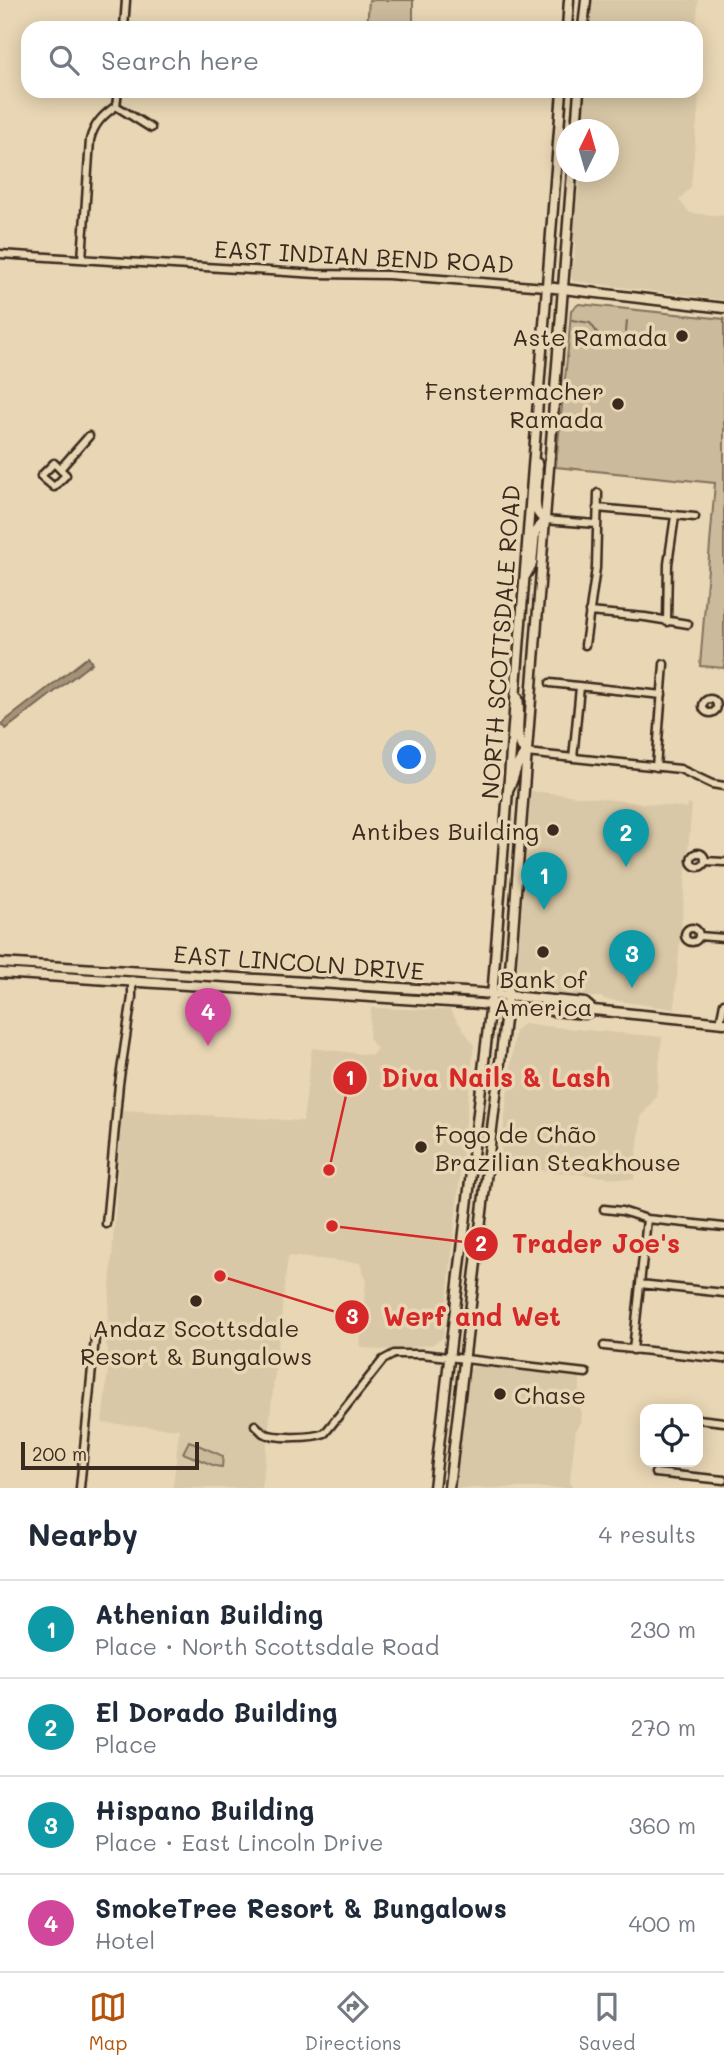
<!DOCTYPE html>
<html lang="en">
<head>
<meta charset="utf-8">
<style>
  body { margin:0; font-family:Mali,sans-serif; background:#f6f6f7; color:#1f2937 }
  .controls { position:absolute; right:21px; bottom:21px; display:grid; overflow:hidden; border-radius:14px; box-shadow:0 4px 18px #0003 }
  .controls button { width:63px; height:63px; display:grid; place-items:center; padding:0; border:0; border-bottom:2px solid #e0e1e3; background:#fff; color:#1f2937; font:35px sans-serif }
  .compass { position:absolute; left:556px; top:119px; width:63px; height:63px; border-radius:50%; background:#fff; box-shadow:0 4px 18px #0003; rotate:5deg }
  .scale { position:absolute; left:21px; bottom:18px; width:178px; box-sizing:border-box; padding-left:7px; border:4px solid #3b2a1e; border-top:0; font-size:19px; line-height:24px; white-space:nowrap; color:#3b2a1e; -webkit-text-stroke:5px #e8d6b4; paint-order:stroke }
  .you { position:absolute; left:410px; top:758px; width:24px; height:24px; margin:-18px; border:5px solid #fff; border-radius:50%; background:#1a73e8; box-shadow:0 0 0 10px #1a73e833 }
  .badge { display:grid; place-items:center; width:46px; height:46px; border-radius:50%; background:#b45309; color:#fff; font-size:23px; font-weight:700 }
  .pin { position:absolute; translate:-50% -58px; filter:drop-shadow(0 2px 4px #0008) }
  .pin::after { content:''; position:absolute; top:37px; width:24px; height:21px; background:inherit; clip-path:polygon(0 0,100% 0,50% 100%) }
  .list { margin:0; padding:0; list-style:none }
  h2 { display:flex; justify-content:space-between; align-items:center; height:91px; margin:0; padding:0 28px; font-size:30px }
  h2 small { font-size:23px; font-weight:400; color:#747a83 }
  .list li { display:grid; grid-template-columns:46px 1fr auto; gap:21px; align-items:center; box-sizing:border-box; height:98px; padding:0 28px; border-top:2px solid #e0e1e3 }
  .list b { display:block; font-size:26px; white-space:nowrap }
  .list p { margin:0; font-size:23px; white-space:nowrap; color:#747a83 }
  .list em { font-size:23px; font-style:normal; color:#747a83 }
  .icon { flex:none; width:38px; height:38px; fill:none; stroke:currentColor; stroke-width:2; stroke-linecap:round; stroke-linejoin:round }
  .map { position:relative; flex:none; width:724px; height:1488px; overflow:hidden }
  .search { position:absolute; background:#fff; box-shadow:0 4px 18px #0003; left:21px; right:21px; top:21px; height:77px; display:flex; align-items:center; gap:18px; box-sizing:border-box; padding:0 24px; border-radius:21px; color:#747a83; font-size:26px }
  .sheet { height:483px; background:#fff }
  nav { display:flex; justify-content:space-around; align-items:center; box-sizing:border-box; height:98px; border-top:2px solid #e0e1e3; background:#fff; font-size:19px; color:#747a83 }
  nav a { display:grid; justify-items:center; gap:4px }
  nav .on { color:#b45309 }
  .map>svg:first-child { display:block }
  .built { fill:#d9c8a7 }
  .green { fill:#ccba9c; stroke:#84725d; stroke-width:2 }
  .water { fill:#a49279; stroke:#7a6855; stroke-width:2 }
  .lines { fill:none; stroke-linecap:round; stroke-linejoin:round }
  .stream { stroke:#7a6855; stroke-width:2 }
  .minor-casing { stroke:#3b2a1e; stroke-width:11 }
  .major-casing { stroke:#3b2a1e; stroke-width:13 }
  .minor { stroke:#e8d6b4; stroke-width:6 }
  .major { stroke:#e8d6b4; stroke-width:8 }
  .poi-dot { fill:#3b2a1e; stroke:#e8d6b4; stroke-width:2.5 }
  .labels { text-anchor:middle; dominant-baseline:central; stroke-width:7; stroke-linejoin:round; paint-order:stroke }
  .street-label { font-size:24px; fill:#3b2a1e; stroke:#e8d6b4 }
  .poi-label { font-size:24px; fill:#3b2a1e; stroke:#e8d6b4; text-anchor:end }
  .leader { fill:none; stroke:#d62828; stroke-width:2.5 }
  .callout-dot { fill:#d62828; stroke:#e8d6b4; stroke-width:2.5 }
  .mark-label { font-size:21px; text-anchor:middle; font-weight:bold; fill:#fff }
  .callout-label { font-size:26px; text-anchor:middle; font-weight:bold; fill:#d62828; stroke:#e8d6b4; stroke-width:7; stroke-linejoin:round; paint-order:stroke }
</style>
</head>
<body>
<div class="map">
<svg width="724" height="1488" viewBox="0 0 724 1488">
  <rect width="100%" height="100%" fill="#e8d6b4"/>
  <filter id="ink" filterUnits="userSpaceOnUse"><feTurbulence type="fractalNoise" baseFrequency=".0143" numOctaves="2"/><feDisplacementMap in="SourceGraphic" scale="14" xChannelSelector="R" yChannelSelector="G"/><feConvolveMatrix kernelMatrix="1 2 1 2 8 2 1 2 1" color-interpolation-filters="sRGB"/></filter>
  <g filter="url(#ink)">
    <path class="built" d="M593,0h105l-2,36v-8h-105l-1,-10z
      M696,64h6l-11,123 -12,13 11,13 34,3v84l-151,-19 -3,-9 4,-10 1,-18 -2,-11 8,-61h27v-42l-25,-1 -1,-10 4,-28h110z
      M531,791l156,17 2,-4 3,1 -18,204 -70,-10 -2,-2h-20l-59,-6 -7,-8z
      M371,1008l79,2 24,35 -31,293 -10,6 -26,4 -27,2 -20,-3 6,-68 -6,-16 -72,-7 -26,232h-89l6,-59 -77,-6 7,-61 -2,-3 1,-10 -2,-4 16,-235 181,11 9,-73 60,7 5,-6 -8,-11z
      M523,1024l139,13 -6,60 -15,20 -7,63 -135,-14 16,-135z
      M474,1366l107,8 -3,29 4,9 -1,11 -5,6 -6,52 2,7h-117l12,-116z"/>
    <path class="green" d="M369,0h44v28h-46z
      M579,304l145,15v349l-24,-2 15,-183 -159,-16c4,-53 12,-104 15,-157z
      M189,1441l34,15 -1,11 -7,-1 -32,-13z"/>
    <path class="water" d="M88,657l4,6 -86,66 -5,-5z"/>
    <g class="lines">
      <path class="stream" d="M572,320l18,3c4,4 6,9 10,14 6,8 18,11 24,1 3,-4 2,-11 3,-17"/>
      <defs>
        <path id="minor" d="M124,28l2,-28
          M116,106l35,22
          M0,254l317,20 71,1 158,12
          M82,259l8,-119c4,-16 13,-25 26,-34l2,-15
          M54,463l12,12 -12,12 -13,-11z
          M60,469l29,-33
          M597,508l98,9
          M544,520l52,4
          M589,612l56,5 43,7
          M667,622l1,-58 7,-48
          M585,645l11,-77 2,-75
          M550,683l112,12
          M703 706a7 7 0 1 1 14 0a7 7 0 1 1-14 0Z
          M526,753l154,16 32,15 12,2
          M573,758l7,-71
          M656,767l8,-103
          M691 860a7 7 0 1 1 14 0a7 7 0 1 1-14 0Z
          M705,861l19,1
          M685 935a7 7 0 1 1 14 0a7 7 0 1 1-14 0Z
          M699,936l25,2
          M720,1023l4,-20
          M604,1209l18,2 25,8 77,8
          M106,1224l13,-140 13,-87v-17
          M640,1284l84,9
          M604,1346l120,13
          M633,1350l14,-131
          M698,1419l26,3
          M255,1425c2,2 6,6 8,8 12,6 50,5 62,0l58,-73 11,-6h28l164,19
          M655,1473l69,7
          M80,1488l15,-150"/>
        <path id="major" d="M567,28l2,-28
          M583,28l3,-28
          M576,130l3,-39
          M546,287l178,21
          M537,463c3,14 -4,37 0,48 1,3 5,7 7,9
          M526,575l6,-11 3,-32 9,-12
          M518,698c4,18 -6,41 8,55
          M509,788c7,-13 6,-25 17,-35
          M0,963l480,30 105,10 8,7
          M0,973l480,31 105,10 8,-4 131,13
          M434,1488l59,-503 69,-894
          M449,1488l59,-493 64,-823"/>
      </defs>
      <use href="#minor" class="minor-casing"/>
      <use href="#major" class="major-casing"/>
      <use href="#minor" class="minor"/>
      <use href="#major" class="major"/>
    </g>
  </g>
  <g class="poi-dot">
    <circle cx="682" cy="336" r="7"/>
    <circle cx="618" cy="404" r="7"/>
    <circle cx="553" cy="830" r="7"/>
    <circle cx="543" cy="952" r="7"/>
    <circle cx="421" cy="1147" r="7"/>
    <circle cx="196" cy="1301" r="7"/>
    <circle cx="500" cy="1394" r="7"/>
  </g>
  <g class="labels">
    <g class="street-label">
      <text transform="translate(364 256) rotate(3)">EAST INDIAN BEND ROAD</text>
      <text transform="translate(500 642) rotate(-86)">NORTH SCOTTSDALE ROAD</text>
      <text transform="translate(299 962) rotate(4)">EAST LINCOLN DRIVE</text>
    </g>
    <g class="poi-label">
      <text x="668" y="336">Aste Ramada</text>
      <text x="604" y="390">Fenstermacher<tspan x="604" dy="28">Ramada</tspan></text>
      <text x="539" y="830">Antibes Building</text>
      <text x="543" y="978" text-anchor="middle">Bank of<tspan x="543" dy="28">America</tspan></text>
      <text x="435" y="1133" text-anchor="start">Fogo de Chão<tspan x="435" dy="28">Brazilian Steakhouse</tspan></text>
      <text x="196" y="1327" text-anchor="middle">Andaz Scottsdale<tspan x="196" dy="28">Resort &amp; Bungalows</tspan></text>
      <text x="514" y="1394" text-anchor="start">Chase</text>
    </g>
  </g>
  <path class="leader" d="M329 1170L350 1078M332 1226L481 1244M220 1276L352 1317"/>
  <g class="callout-dot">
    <circle cx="329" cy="1170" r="7"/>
    <circle cx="332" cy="1226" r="7"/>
    <circle cx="220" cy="1276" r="7"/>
    <circle cx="350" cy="1078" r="18"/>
    <circle cx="481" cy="1244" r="18"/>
    <circle cx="352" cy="1317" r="18"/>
  </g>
  <g class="mark-label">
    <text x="350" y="1085">1</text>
    <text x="481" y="1251">2</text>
    <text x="352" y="1324">3</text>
  </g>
  <g class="callout-label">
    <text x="496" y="1087">Diva Nails &amp; Lash</text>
    <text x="596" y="1253">Trader Joe's</text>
    <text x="472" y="1326">Werf and Wet</text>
  </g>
</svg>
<div class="controls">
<button><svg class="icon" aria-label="locate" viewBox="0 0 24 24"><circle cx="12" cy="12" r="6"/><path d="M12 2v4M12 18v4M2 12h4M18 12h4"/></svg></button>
</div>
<svg class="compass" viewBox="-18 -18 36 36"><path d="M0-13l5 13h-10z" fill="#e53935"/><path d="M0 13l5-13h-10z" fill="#747a83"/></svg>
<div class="scale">200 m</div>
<div class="you"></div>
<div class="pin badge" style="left:544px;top:910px;background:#0f9aa8">1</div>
<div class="pin badge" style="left:626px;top:867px;background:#0f9aa8">2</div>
<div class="pin badge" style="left:632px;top:988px;background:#0f9aa8">3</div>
<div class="pin badge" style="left:208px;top:1046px;background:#d1479c">4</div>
<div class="search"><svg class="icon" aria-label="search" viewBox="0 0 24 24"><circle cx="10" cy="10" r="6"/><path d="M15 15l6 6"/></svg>Search here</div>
</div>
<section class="sheet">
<h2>Nearby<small>4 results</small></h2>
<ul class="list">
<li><span class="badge" style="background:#0f9aa8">1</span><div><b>Athenian Building</b><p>Place · North Scottsdale Road</p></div><em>230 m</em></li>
<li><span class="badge" style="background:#0f9aa8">2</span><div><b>El Dorado Building</b><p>Place</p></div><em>270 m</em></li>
<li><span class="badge" style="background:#0f9aa8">3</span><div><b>Hispano Building</b><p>Place · East Lincoln Drive</p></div><em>360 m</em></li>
<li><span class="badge" style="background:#d1479c">4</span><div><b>SmokeTree Resort &amp; Bungalows</b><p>Hotel</p></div><em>400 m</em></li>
</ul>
</section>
<nav>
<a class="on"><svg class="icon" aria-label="map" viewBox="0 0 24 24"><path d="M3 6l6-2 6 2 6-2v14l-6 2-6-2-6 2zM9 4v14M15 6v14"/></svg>Map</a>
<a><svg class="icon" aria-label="directions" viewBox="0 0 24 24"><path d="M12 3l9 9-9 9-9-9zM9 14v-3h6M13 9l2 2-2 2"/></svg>Directions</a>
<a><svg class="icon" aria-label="saved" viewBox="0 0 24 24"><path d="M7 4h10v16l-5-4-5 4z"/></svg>Saved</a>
</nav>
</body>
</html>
